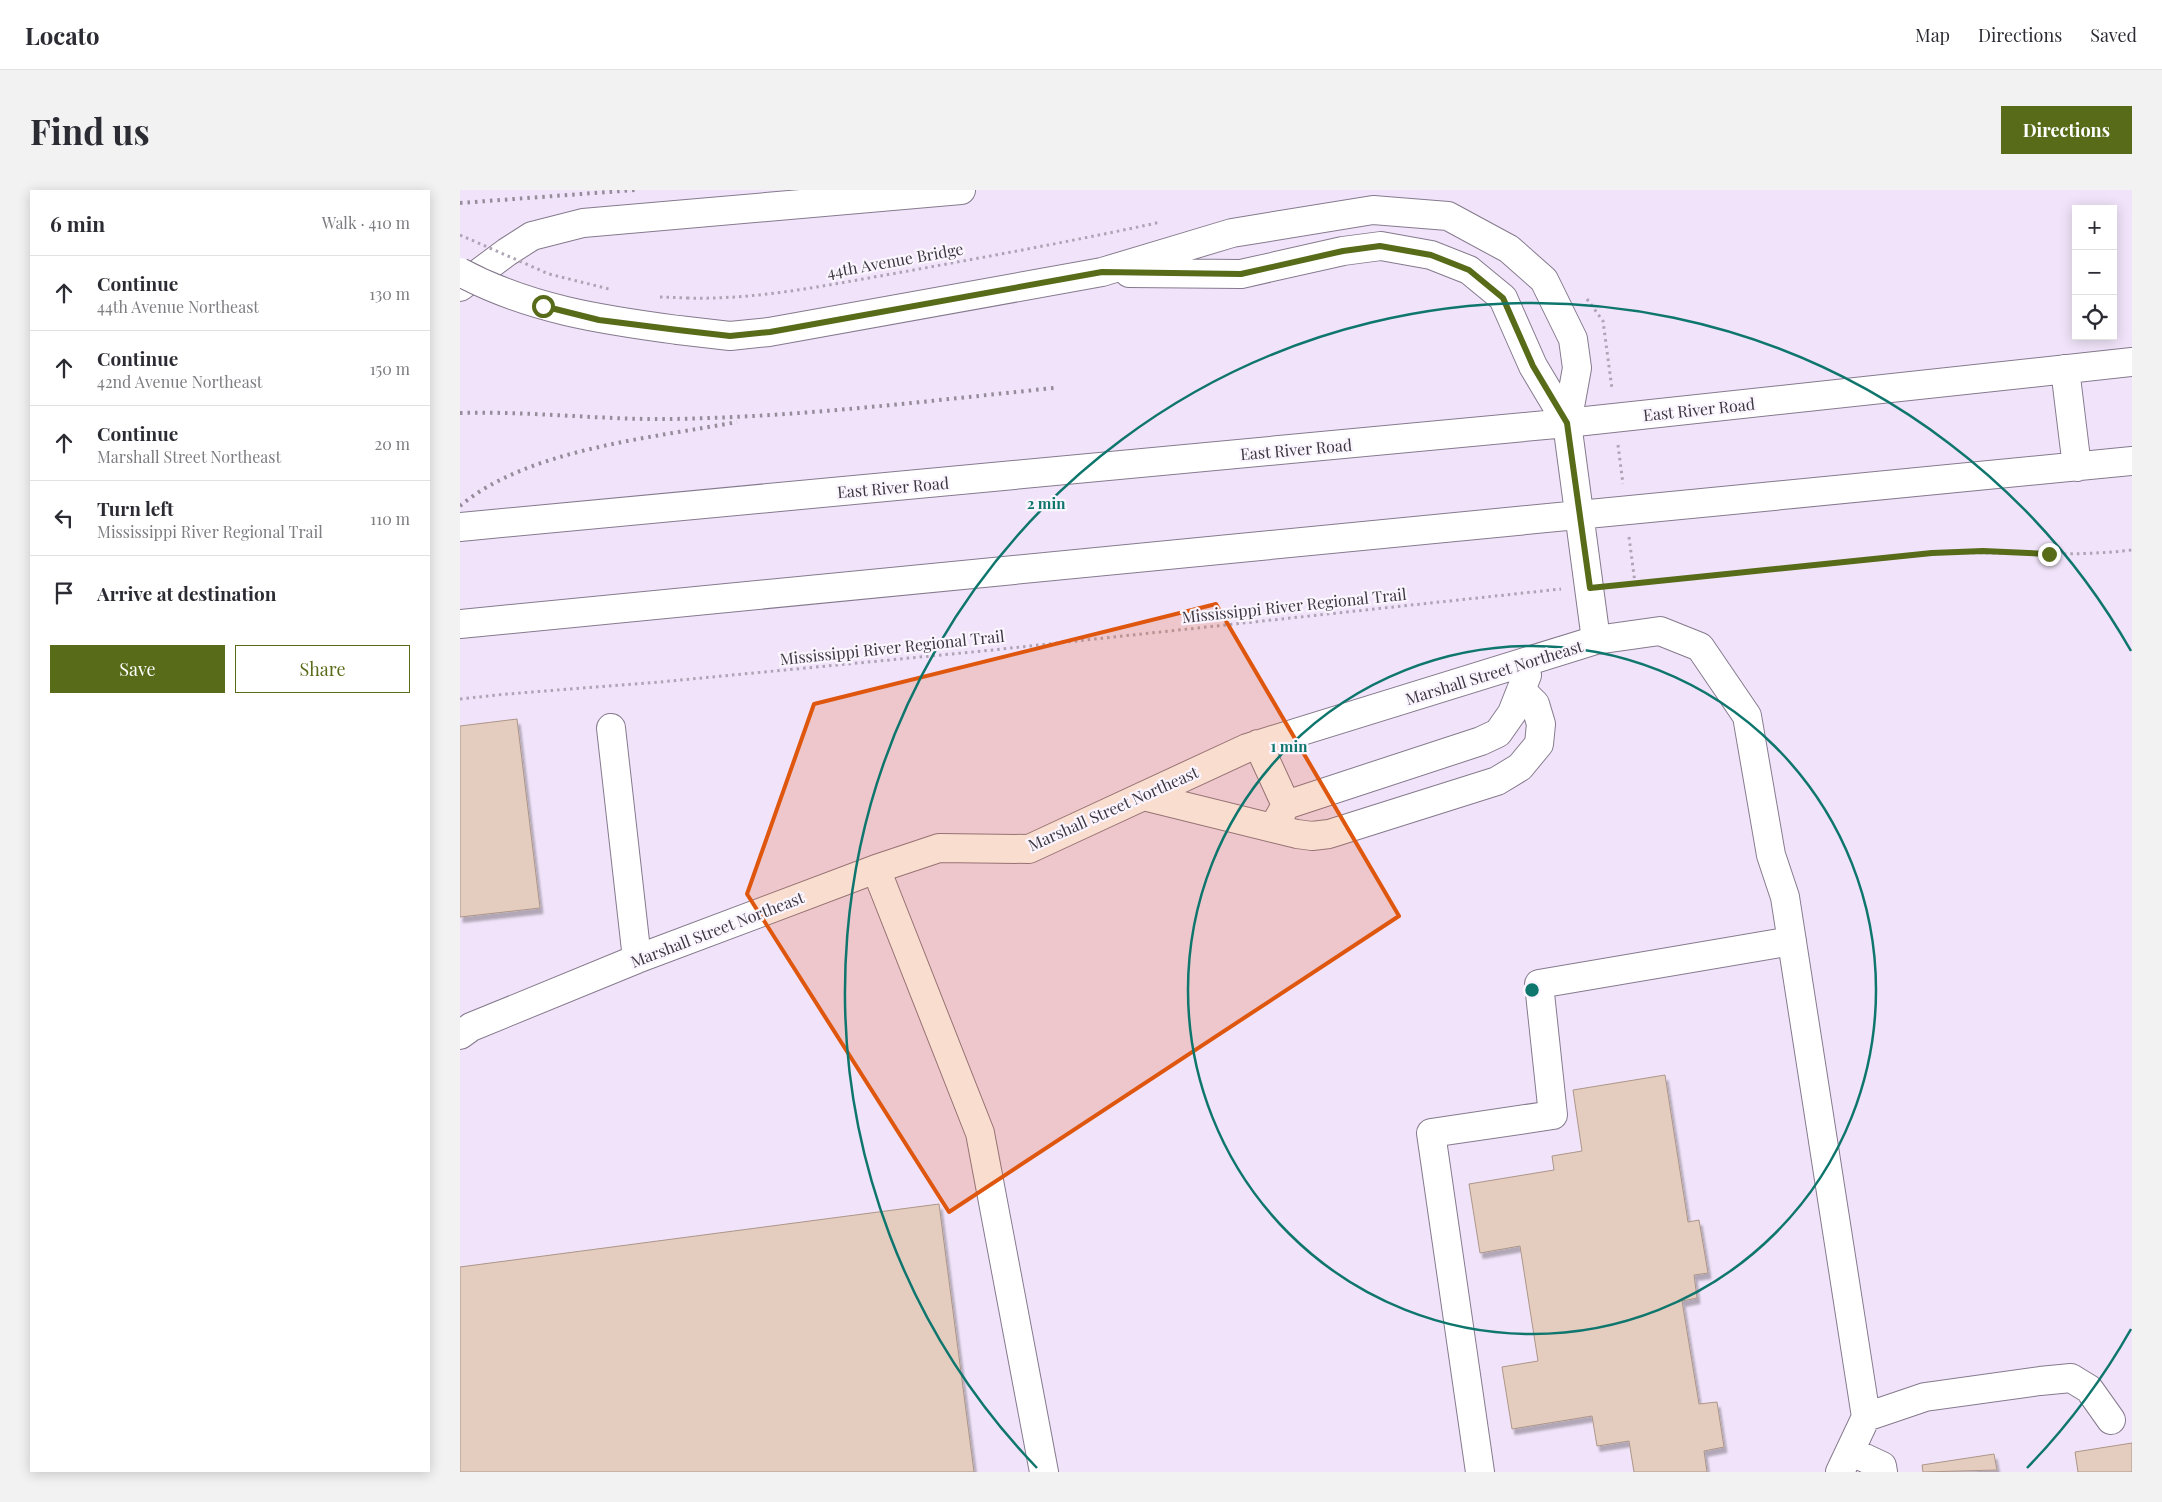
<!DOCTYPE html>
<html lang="en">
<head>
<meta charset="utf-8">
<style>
  body { margin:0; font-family:"Playfair Display",serif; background:#f2f2f3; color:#2b2b33 }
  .controls { position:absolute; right:15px; top:15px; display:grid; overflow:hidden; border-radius:0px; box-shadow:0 2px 12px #0003 }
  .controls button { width:45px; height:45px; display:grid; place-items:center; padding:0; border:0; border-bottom:1px solid #e1e1e2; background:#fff; color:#2b2b33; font:25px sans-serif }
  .stop { position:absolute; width:15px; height:15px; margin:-11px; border:4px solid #576b19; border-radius:50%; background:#fff }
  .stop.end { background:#576b19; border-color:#fff; box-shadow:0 1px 5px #0008 }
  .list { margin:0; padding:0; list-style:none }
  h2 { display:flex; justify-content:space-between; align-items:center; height:65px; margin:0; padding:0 20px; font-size:21px }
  h2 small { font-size:16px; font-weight:400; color:#7c7c81 }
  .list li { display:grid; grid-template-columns:32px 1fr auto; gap:15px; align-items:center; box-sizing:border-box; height:75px; padding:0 20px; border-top:1px solid #e1e1e2 }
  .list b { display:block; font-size:19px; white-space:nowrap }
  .list p { margin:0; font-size:16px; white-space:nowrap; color:#7c7c81 }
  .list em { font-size:16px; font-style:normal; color:#7c7c81 }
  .actions { display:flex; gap:10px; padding:15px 20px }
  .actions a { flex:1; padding:11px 0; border:1px solid #576b19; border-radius:0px; text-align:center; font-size:18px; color:#576b19 }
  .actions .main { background:#576b19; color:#fff }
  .icon { flex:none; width:28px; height:28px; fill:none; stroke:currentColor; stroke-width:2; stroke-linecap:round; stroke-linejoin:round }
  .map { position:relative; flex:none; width:1672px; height:1282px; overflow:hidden; border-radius:0px }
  header { display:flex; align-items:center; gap:30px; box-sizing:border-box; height:70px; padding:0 25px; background:#fff; border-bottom:1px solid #e1e1e2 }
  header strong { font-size:24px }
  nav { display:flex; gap:28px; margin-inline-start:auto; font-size:18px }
  .intro { display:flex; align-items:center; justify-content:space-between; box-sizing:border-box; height:120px; padding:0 30px }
  h1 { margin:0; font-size:35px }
  .button { padding:12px 22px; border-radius:0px; background:#576b19; color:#fff; font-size:18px; font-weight:700 }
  main { display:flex; gap:30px; padding:0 30px }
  aside { flex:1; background:#fff; border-radius:0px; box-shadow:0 2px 12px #0003 }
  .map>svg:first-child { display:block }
  .building { fill:#e4cdbf; stroke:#ac9689; filter:url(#shadow) }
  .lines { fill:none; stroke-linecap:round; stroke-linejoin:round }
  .minor-casing { stroke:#857a8d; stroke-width:30 }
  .path { stroke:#aea4b5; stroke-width:3; stroke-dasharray:2.5 4; stroke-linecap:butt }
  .minor { stroke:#fff; stroke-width:28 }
  .rail { stroke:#958c9b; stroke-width:4; stroke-dasharray:2.5 5; stroke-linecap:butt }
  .minor-bridge-casing { stroke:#857a8d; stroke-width:30; stroke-linecap:butt }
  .path-bridge { stroke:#aea4b5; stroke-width:3; stroke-dasharray:2.5 4; stroke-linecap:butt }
  .minor-bridge { stroke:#fff; stroke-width:28 }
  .route { stroke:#576b19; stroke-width:6 }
  .marked { fill:#df570f; fill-opacity:0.2; stroke:#df570f; stroke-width:4; stroke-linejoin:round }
  .ring { fill:none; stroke:#0f766e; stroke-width:2.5 }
  .labels { text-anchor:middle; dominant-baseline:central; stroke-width:4.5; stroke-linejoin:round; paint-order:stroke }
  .street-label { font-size:16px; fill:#3d3840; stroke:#faf5fe }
  .centre { fill:#0f766e; stroke:#faf5fe; stroke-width:2.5 }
  .ring-label { font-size:15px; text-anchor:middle; font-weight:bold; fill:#0f766e; stroke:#faf5fe; stroke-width:4.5; stroke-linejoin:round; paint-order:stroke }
</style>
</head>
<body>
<header>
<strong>Locato</strong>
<nav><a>Map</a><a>Directions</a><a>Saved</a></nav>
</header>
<div class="intro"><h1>Find us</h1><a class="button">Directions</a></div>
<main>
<aside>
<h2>6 min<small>Walk · 410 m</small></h2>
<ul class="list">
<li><svg class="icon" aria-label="ahead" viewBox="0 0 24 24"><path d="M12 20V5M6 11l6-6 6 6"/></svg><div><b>Continue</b><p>44th Avenue Northeast</p></div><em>130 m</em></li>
<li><svg class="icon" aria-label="ahead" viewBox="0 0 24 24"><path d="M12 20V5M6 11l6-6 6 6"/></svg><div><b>Continue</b><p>42nd Avenue Northeast</p></div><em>150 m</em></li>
<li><svg class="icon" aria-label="ahead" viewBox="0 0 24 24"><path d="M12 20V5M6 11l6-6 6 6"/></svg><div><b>Continue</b><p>Marshall Street Northeast</p></div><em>20 m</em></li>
<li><svg class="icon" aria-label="left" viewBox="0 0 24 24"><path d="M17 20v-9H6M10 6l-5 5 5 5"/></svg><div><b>Turn left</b><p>Mississippi River Regional Trail</p></div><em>110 m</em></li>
<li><svg class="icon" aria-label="arrive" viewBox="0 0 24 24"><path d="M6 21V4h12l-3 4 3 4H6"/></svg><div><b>Arrive at destination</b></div></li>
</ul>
<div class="actions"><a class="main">Save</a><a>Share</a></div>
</aside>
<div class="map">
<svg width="1672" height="1282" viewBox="0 0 1672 1282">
  <defs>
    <filter id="shadow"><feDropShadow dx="3" dy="5.5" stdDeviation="1" flood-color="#0004"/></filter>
  </defs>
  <rect width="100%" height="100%" fill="#f1e4fa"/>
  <path class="building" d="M57,529l23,189 -80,9v-191z
    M1205,885l23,147 11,-2 9,53 -14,2 3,23 -15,3 17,103 18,-2 7,45 -20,4 3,21h-73l-5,-31 -32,5 -5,-30 -80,13 -10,-62 36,-6 -18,-115 -40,7 -11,-69 85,-14 -2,-14 30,-5 -9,-61z
    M479,1014l35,268h-514v-205z
    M1672,1253v29h-54l-3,-20z
    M1534,1264l3,16 -74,2 -1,-7z"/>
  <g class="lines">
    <defs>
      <path id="minor" d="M669,83l112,1 102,-23 38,-5 50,9 38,15 34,28 30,68 34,57
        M0,97l47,-35 25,-16 51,-13 378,-33
        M218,140l52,6 39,-4 333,-60 130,-39 141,-23 75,6 61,33 35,31 29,59 4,29 -10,55 29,217
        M1605,179l12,98
        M0,337l1107,-104 565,-61
        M0,434l1672,-163
        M151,538l26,231
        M798,554l28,61
        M683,606l154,38 15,2 17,-2 168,-53 23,-14 19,-23 2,-20 -6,-20 -14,-14
        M813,638l13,-23 195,-64 17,-8 14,-20 15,-38
        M416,679l104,264 64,339
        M0,845l11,-8 166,-68 239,-90 63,-21 90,1 218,-101 349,-108 64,-9 40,16 47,69 24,139 14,42 81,520 -26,55
        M1406,1227l59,-20 115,-16 31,-3 18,11 22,31
        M1390,1261l32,15 1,6
        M1020,1282l-49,-339 122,-18 -14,-131 253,-43"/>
    </defs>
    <use href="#minor" class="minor-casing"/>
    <path class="path" d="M227,108c71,2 140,-13 210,-25 88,-16 177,-32 264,-51
      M1127,109l16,22 9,68
      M1158,255l5,39
      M1169,347l6,46
      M1157,395l315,-32c66,-2 134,5 200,-3
      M0,509l47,-5 153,-12 323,-31 578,-62"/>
    <use href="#minor" class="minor"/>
    <path class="rail" d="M0,13l175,-13
      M0,223c71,-2 141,7 212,6 128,-2 255,-18 382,-31
      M0,316c67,-57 192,-68 277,-84"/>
    <defs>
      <path id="minor-bridge" d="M0,82c69,37 142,48 218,58"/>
    </defs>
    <use href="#minor-bridge" class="minor-bridge-casing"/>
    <path class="path-bridge" d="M0,45l89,39 60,15
      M200,107l27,1"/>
    <use href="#minor-bridge" class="minor-bridge"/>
  </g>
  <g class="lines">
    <path class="route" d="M83,116l56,14 79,10 52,6 40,-4 332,-60 139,2 102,-23 37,-5 51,9 38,15 34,28 30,68 34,57 23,165 342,-35 51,-2 66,3"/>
  </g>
  <path class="marked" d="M756,414l183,312 -450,296 -202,-318 67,-190z"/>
  <g class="ring">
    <circle cx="1072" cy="800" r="344"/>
    <path d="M1671 1139A688 688 0 0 1 1567 1278M577 1278A688 688 0 1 1 1671 461"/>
  </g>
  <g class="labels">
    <g class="street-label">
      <text transform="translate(435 70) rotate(-10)">44th Avenue Bridge</text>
      <text transform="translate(1239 219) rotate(-6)">East River Road</text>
      <text transform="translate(836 259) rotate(-5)">East River Road</text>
      <text transform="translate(433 297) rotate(-5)">East River Road</text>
      <text transform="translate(834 415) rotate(-6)">Mississippi River Regional Trail</text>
      <text transform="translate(432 457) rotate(-6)">Mississippi River Regional Trail</text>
      <text transform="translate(1034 482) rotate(-17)">Marshall Street Northeast</text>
      <text transform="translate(653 618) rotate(-24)">Marshall Street Northeast</text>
      <text transform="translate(257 739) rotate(-21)">Marshall Street Northeast</text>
    </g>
  </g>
  <circle cx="1072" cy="800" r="8" class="centre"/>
  <g class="ring-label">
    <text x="586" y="319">2 min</text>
    <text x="829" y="562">1 min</text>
  </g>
</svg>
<div class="controls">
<button>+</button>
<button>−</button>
<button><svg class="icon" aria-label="locate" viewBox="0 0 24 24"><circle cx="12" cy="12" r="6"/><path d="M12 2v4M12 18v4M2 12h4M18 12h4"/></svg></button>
</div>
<div class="stop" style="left:83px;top:116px"></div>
<div class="stop end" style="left:1589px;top:364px"></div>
</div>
</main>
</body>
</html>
